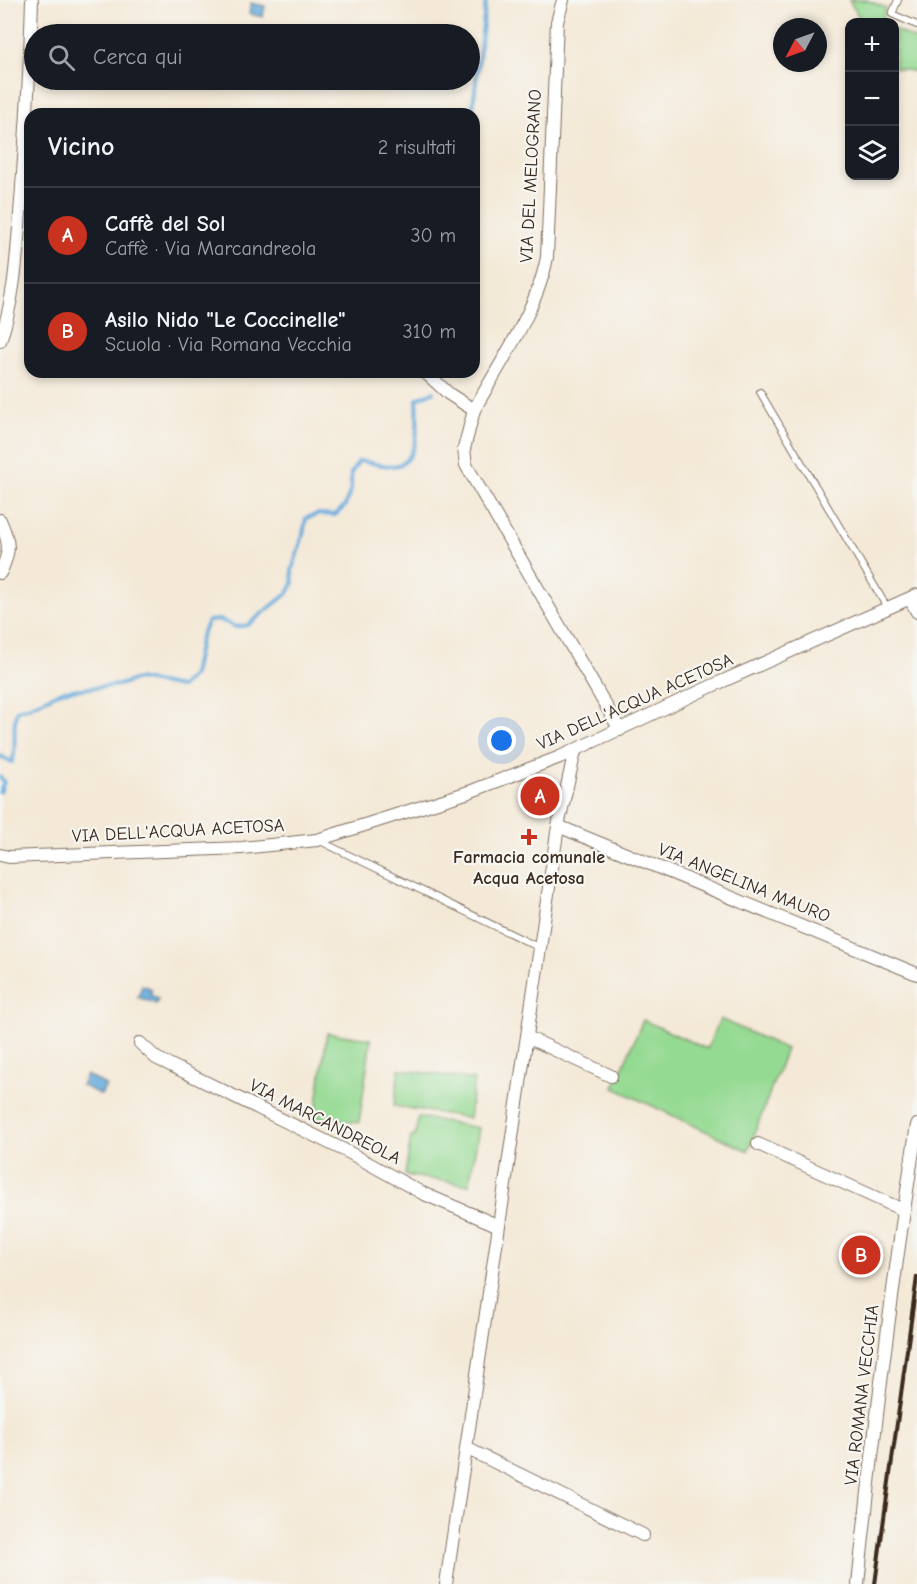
<!DOCTYPE html>
<html lang="it">
<head>
<meta charset="utf-8">
<style>
  body { margin:0; font-family:"Comic Neue",sans-serif; background:#242831; color:#f1f3f6 }
  .controls { position:absolute; right:18px; top:18px; display:grid; overflow:hidden; border-radius:12px; box-shadow:0 3px 9px #0003 }
  .controls button { width:54px; height:54px; display:grid; place-items:center; padding:0; border:0; border-bottom:2px solid #363941; background:#171b24; color:#f1f3f6; font:30px sans-serif }
  .compass { position:absolute; left:773px; top:18px; width:54px; height:54px; border-radius:50%; background:#171b24; box-shadow:0 3px 9px #0003; rotate:229deg }
  .you { position:absolute; left:502px; top:741px; width:21px; height:21px; margin:-15px; border:4px solid #fff; border-radius:50%; background:#1a73e8; box-shadow:0 0 0 9px #1a73e833 }
  .badge { display:grid; place-items:center; width:39px; height:39px; border-radius:50%; background:#c8321e; color:#fff; font-size:20px; font-weight:700 }
  .pin { position:absolute; translate:-50% -50%; border:3px solid #fff; box-shadow:0 2px 6px #0006 }
  .list { margin:0; padding:0; list-style:none }
  h2 { display:flex; justify-content:space-between; align-items:center; height:78px; margin:0; padding:0 24px; font-size:26px }
  h2 small { font-size:20px; font-weight:400; color:#9ea1a6 }
  .list li { display:grid; grid-template-columns:39px 1fr auto; gap:18px; align-items:center; box-sizing:border-box; height:96px; padding:0 24px; border-top:2px solid #363941 }
  .list b { display:block; font-size:22px; white-space:nowrap }
  .list p { margin:0; font-size:20px; white-space:nowrap; color:#9ea1a6 }
  .list em { font-size:20px; font-style:normal; color:#9ea1a6 }
  .icon { flex:none; width:33px; height:33px; fill:none; stroke:currentColor; stroke-width:2; stroke-linecap:round; stroke-linejoin:round }
  .map { position:relative; flex:none; width:917px; height:1584px; overflow:hidden }
  .search { position:absolute; background:#171b24; box-shadow:0 3px 9px #0003; left:24px; top:24px; width:456px; height:66px; display:flex; align-items:center; gap:15px; box-sizing:border-box; padding:0 21px; border-radius:33px; color:#9ea1a6; font-size:22px }
  .panel { position:absolute; background:#171b24; box-shadow:0 3px 9px #0003; left:24px; top:108px; width:456px; height:270px; border-radius:18px }
  .map>svg:first-child { display:block }
  .green { fill:#95da93; stroke:#688258; stroke-width:1.5 }
  .water { fill:#66aadb; stroke:#506a7c; stroke-width:1.5 }
  .lines { fill:none; stroke-linecap:round; stroke-linejoin:round }
  .stream { stroke:#66aadb; stroke-width:4 }
  .service-casing { stroke:#7c6d5f; stroke-width:8 }
  .minor-casing { stroke:#7c6d5f; stroke-width:14 }
  .service { stroke:#fff; stroke-width:6 }
  .minor { stroke:#fff; stroke-width:12 }
  .rail { stroke:#3b2a1e; stroke-width:4 }
  .poi-dot { fill:#c8321e; stroke:#f6f6f2; stroke-width:2 }
  .labels { text-anchor:middle; dominant-baseline:central; stroke-width:4.5; stroke-linejoin:round; paint-order:stroke }
  .street-label { font-size:18px; fill:#3b2a1e; stroke:#f6f6f2 }
  .poi-label { font-size:18px; font-weight:bold; fill:#3b2a1e; stroke:#f6f6f2 }
</style>
</head>
<body>
<div class="map">
<svg width="917" height="1584" viewBox="0 0 917 1584">
  <rect width="100%" height="100%" fill="#f6f6f2"/>
  <filter id="ink" filterUnits="userSpaceOnUse"><feTurbulence type="fractalNoise" baseFrequency=".0167" numOctaves="2"/><feDisplacementMap in="SourceGraphic" scale="12" xChannelSelector="R" yChannelSelector="G"/><feConvolveMatrix kernelMatrix="1 2 1 2 8 2 1 2 1" color-interpolation-filters="sRGB"/></filter>
  <filter id="wash" filterUnits="userSpaceOnUse"><feTurbulence type="fractalNoise" baseFrequency=".008" numOctaves="4" result="noise"/><feDisplacementMap in="SourceGraphic" scale="24" xChannelSelector="R" yChannelSelector="G"/><feGaussianBlur stdDeviation="1.35" result="paint"/><feColorMatrix in="noise" values="0 0 0 0 0 0 0 0 0 0 0 0 0 0 0 0 0 1.4 0 .05"/><feComposite in="paint" operator="in"/></filter>
  <g filter="url(#wash)">
    <rect width="100%" height="100%" fill="#f4e9d7"/>
    <path class="green" d="M849,0h18l19,8 -4,14h-20z
      M895,30l22,10v32l-22,-4z
      M720,1019l66,30 -38,102 -134,-63 29,-68 64,29z
      M327,1033l44,6 -12,84 -44,-6z
      M399,1069l75,11 -5,38 -75,-12z
      M418,1117l61,11 -10,57 -64,-10 6,-39 4,1z"/>
    <path class="water" d="M251,3l14,3 -2,11 -14,-3z
      M142,985l10,4 -2,6 8,3 -2,6 -18,-7z
      M86,1075l20,10 -5,10 -20,-10z"/>
    <g class="lines">
      <path class="stream" d="M472,114l14,-114
        M0,756l12,6c6,-13 -1,-33 5,-52l14,-4 31,-15 57,-6 18,-6 44,8 12,-12 8,-39 7,-15 12,-1 16,7 12,-2 40,-32 5,-9 -1,-14 11,-35 3,-17 13,-4 16,1 10,-9 6,-17v-16l8,-12c10,1 24,5 33,5 29,-1 26,-48 25,-67l16,-7
        M0,777l4,5 -4,10"/>
    </g>
  </g>
  <g filter="url(#ink)">
    <g class="lines">
      <defs>
        <path id="service" d="M898,0l-6,14 25,11
          M760,392l128,217
          M320,841l220,107"/>
        <path id="minor" d="M0,341c16,-46 17,-92 21,-140 5,-67 9,-134 11,-201
          M425,372l24,22 25,16 -10,39 2,16 154,265
          M474,410c25,-45 64,-102 73,-153l10,-235 6,-22
          M0,520c10,23 11,31 0,53
          M910,599l7,13
          M558,826l359,148
          M0,855l9,2 233,-9 75,-8 152,-48 91,-35 154,-72 203,-90
          M527,1037l84,39
          M140,1043l16,15 194,95 72,40 77,33
          M758,1144l145,66
          M466,1448l177,87
          M446,1584l112,-758 17,-75
          M858,1584c16,-154 35,-307 59,-459"/>
      </defs>
      <use href="#service" class="service-casing"/>
      <use href="#minor" class="minor-casing"/>
      <use href="#service" class="service"/>
      <use href="#minor" class="minor"/>
      <path class="rail" d="M875,1584l42,-307"/>
    </g>
  </g>
  <path class="poi-dot" d="M526 828h6v6h6v6h-6v6h-6v-6h-6v-6h6z"/>
  <g class="labels">
    <g class="street-label">
      <text transform="translate(531 176) rotate(-87)">VIA DEL MELOGRANO</text>
      <text transform="translate(635 702) rotate(-24)">VIA DELL'ACQUA ACETOSA</text>
      <text transform="translate(178 831) rotate(-3)">VIA DELL'ACQUA ACETOSA</text>
      <text transform="translate(744 883) rotate(22)">VIA ANGELINA MAURO</text>
      <text transform="translate(325 1122) rotate(27)">VIA MARCANDREOLA</text>
      <text transform="translate(862 1395) rotate(-83)">VIA ROMANA VECCHIA</text>
    </g>
    <g class="poi-label">
      <text x="529" y="857">Farmacia comunale<tspan x="529" dy="21">Acqua Acetosa</tspan></text>
    </g>
  </g>
</svg>
<div class="controls">
<button>+</button>
<button>−</button>
<button><svg class="icon" aria-label="layers" viewBox="0 0 24 24"><path d="M12 4l9 5-9 5-9-5zM3 14l9 5 9-5"/></svg></button>
</div>
<svg class="compass" viewBox="-18 -18 36 36"><path d="M0-13l5 13h-10z" fill="#e53935"/><path d="M0 13l5-13h-10z" fill="#9ea1a6"/></svg>
<div class="you"></div>
<div class="pin badge" style="left:540px;top:796px">A</div>
<div class="pin badge" style="left:861px;top:1255px">B</div>
<div class="search"><svg class="icon" aria-label="search" viewBox="0 0 24 24"><circle cx="10" cy="10" r="6"/><path d="M15 15l6 6"/></svg>Cerca qui</div>
<section class="panel">
<h2>Vicino<small>2 risultati</small></h2>
<ul class="list">
<li><span class="badge">A</span><div><b>Caffè del Sol</b><p>Caffè · Via Marcandreola</p></div><em>30 m</em></li>
<li><span class="badge">B</span><div><b>Asilo Nido &quot;Le Coccinelle&quot;</b><p>Scuola · Via Romana Vecchia</p></div><em>310 m</em></li>
</ul>
</section>
</div>
</body>
</html>
